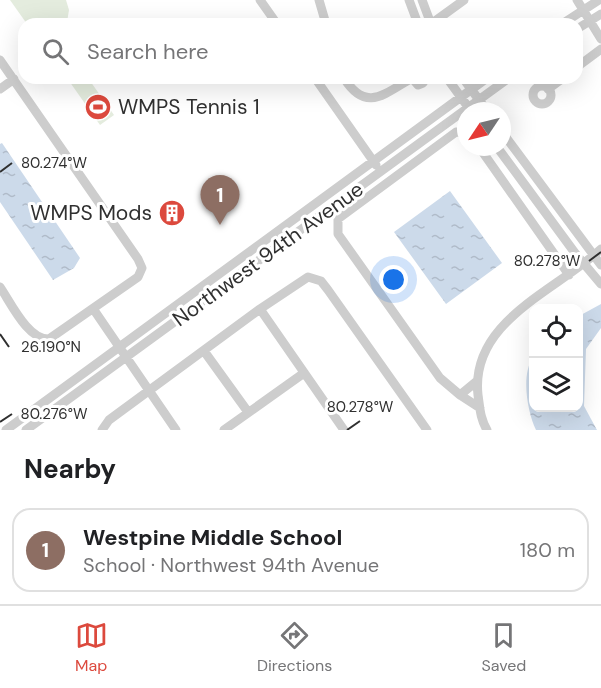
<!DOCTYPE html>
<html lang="en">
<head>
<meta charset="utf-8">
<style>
  body { margin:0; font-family:"DM Sans",sans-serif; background:#f2f2f2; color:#202124 }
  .controls { position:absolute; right:18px; bottom:18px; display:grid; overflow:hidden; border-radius:12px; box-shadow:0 6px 24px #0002 }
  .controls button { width:54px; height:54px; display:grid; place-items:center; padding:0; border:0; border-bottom:2px solid #e0e0e0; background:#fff; color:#202124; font:30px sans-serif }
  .compass { position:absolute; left:457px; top:102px; width:54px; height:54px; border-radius:50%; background:#fff; box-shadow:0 6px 24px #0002; rotate:235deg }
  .you { position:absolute; left:394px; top:280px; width:21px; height:21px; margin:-15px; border:4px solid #fff; border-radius:50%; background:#1a73e8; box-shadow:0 0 0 9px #1a73e833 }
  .badge { display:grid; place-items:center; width:39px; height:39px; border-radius:50%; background:#dc493d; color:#fff; font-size:20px; font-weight:700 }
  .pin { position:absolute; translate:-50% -50px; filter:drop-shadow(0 2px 3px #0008) }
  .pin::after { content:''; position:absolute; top:32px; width:21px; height:18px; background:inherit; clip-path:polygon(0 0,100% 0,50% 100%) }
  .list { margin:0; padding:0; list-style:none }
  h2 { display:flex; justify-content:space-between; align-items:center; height:78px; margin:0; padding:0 24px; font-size:26px }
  h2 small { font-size:20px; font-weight:400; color:#757577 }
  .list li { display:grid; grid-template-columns:39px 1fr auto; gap:18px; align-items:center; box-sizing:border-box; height:84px; margin:0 12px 12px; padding:0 12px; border:2px solid #e0e0e0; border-radius:18px }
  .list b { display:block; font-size:22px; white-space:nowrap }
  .list p { margin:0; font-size:20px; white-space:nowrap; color:#757577 }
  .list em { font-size:20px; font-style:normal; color:#757577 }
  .icon { flex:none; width:33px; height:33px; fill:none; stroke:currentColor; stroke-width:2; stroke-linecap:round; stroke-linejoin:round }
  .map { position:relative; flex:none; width:601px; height:430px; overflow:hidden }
  .search { position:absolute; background:#fff; box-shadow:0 6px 24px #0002; left:18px; right:18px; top:18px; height:66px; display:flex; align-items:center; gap:15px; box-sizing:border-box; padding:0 21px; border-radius:18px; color:#757577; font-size:22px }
  .sheet { height:174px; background:#fff }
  nav { display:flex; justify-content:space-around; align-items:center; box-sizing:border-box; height:84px; border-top:2px solid #e0e0e0; background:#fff; font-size:16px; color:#757577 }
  nav a { display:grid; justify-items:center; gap:3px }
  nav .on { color:#dc493d }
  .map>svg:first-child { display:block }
  .pitch { fill:#e4ecde }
  .water { fill:url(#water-ripples) }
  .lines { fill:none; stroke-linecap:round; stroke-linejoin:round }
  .minor { stroke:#cdcdcd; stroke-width:9 }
  .ticks { fill:none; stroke:#303030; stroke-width:2 }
  .labels { text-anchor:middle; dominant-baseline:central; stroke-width:6; stroke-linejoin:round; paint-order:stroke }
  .poi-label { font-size:21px; fill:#303030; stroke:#fff; text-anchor:start }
  .street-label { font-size:21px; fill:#303030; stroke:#fff }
  .ticks-label { font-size:15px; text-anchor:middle; fill:#303030; stroke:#fff; stroke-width:6; stroke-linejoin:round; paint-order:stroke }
</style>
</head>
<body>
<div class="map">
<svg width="601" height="430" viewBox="0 0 601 430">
  <defs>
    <pattern id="water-ripples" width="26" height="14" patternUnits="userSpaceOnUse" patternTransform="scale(1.5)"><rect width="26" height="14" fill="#ccdaea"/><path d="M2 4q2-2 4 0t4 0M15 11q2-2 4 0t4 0" fill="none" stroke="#b0bbc9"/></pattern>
  </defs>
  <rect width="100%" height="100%" fill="#fff"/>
  <path class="pitch" d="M10,0h56l3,10 -2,12 -40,2z
    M67,78h21l26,37 -14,10z"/>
  <path class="water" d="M2,143l78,115 -6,10 -21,12 -53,-78v-58z
    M450,191l52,72 -56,41 -52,-72z
    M601,304v24l-15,21 -2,57 13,24h-61c-9,-19 -15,-55 -3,-73l1,51h44l1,-92z"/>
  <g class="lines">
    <path class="minor" d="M260,0l17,24
      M319,0l7,24
      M409,0l9,24
      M422,0l9,24
      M577,0l24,39
      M431,24l33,-24
      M562,24l37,-24
      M577,29l24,-15
      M0,60l138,199 4,9 -4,9 -89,62c-21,1 -38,-36 -49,-52
      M577,67l24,-18
      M315,78l61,87
      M344,78c22,35 40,16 68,0
      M412,78l6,7 5,-2 3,-5
      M447,78l24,33
      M463,78l24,33
      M533 95a9 9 0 1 1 18 0a9 9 0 1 1-18 0Z
      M0,89l14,-10
      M548,89l15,-11
      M502,132l99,133
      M466,133l-10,-1 -118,87v15l102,144 20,17 17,-14
      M479,147l90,128
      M497,147l78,106 26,31
      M260,309l84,121
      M94,310l82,120
      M204,351l44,61
      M460,395l20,13
      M6,430l481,-352
      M26,430l483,-352
      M102,430l7,-10 151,-111 48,-32 13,4 7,9 99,140
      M224,430l80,-57
      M487,430c-7,-12 -7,-22 -9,-35 -8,-74 78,-104 123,-146"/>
  </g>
  <path class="ticks" d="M0,172l12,-9M589,261l12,-9M0,334l9,13M0,422l12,-8M347,430l13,-9"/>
  <defs>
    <symbol id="stadium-disc" viewBox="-11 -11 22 22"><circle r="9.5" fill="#dc493d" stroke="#fff"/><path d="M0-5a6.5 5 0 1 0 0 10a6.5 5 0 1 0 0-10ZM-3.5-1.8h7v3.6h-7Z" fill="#fff"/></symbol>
    <symbol id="building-disc" viewBox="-11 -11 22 22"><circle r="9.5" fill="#dc493d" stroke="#fff"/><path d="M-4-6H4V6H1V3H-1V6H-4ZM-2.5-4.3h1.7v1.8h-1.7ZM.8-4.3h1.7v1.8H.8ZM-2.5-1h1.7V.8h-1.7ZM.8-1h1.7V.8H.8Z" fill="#fff"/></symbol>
  </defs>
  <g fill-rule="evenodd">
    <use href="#stadium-disc" x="83" y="92" width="30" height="30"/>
    <use href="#building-disc" x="157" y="198" width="30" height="30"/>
  </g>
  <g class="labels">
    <g class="poi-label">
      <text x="118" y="107">WMPS Tennis 1</text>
      <text x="152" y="213" text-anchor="end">WMPS Mods</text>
    </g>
    <g class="street-label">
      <text transform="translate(268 254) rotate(-36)">Northwest 94th Avenue</text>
    </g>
  </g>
  <g class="ticks-label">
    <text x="54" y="168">80.274°W</text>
    <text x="547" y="266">80.278°W</text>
    <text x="51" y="352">26.190°N</text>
    <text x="360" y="412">80.278°W</text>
    <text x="54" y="419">80.276°W</text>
  </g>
</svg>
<div class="controls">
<button><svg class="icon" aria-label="locate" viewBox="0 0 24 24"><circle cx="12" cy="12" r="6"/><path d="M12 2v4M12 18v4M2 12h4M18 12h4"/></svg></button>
<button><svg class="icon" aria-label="layers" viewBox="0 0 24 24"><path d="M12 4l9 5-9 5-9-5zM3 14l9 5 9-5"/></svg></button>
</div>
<svg class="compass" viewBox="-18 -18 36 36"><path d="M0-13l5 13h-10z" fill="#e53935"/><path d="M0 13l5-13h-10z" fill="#757577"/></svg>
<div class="you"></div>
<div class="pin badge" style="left:220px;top:225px;background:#8d6e63">1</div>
<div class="search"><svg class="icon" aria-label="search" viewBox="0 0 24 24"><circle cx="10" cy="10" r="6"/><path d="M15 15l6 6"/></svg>Search here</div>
</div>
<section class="sheet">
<h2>Nearby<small></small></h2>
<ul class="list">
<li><span class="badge" style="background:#8d6e63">1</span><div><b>Westpine Middle School</b><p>School · Northwest 94th Avenue</p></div><em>180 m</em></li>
</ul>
</section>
<nav>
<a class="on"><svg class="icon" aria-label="map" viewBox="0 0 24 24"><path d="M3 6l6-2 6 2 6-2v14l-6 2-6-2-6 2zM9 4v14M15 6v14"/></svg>Map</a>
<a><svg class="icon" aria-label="directions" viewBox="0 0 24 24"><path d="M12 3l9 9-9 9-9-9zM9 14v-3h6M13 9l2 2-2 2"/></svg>Directions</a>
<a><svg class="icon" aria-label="saved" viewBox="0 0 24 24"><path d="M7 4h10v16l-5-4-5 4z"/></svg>Saved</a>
</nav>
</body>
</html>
